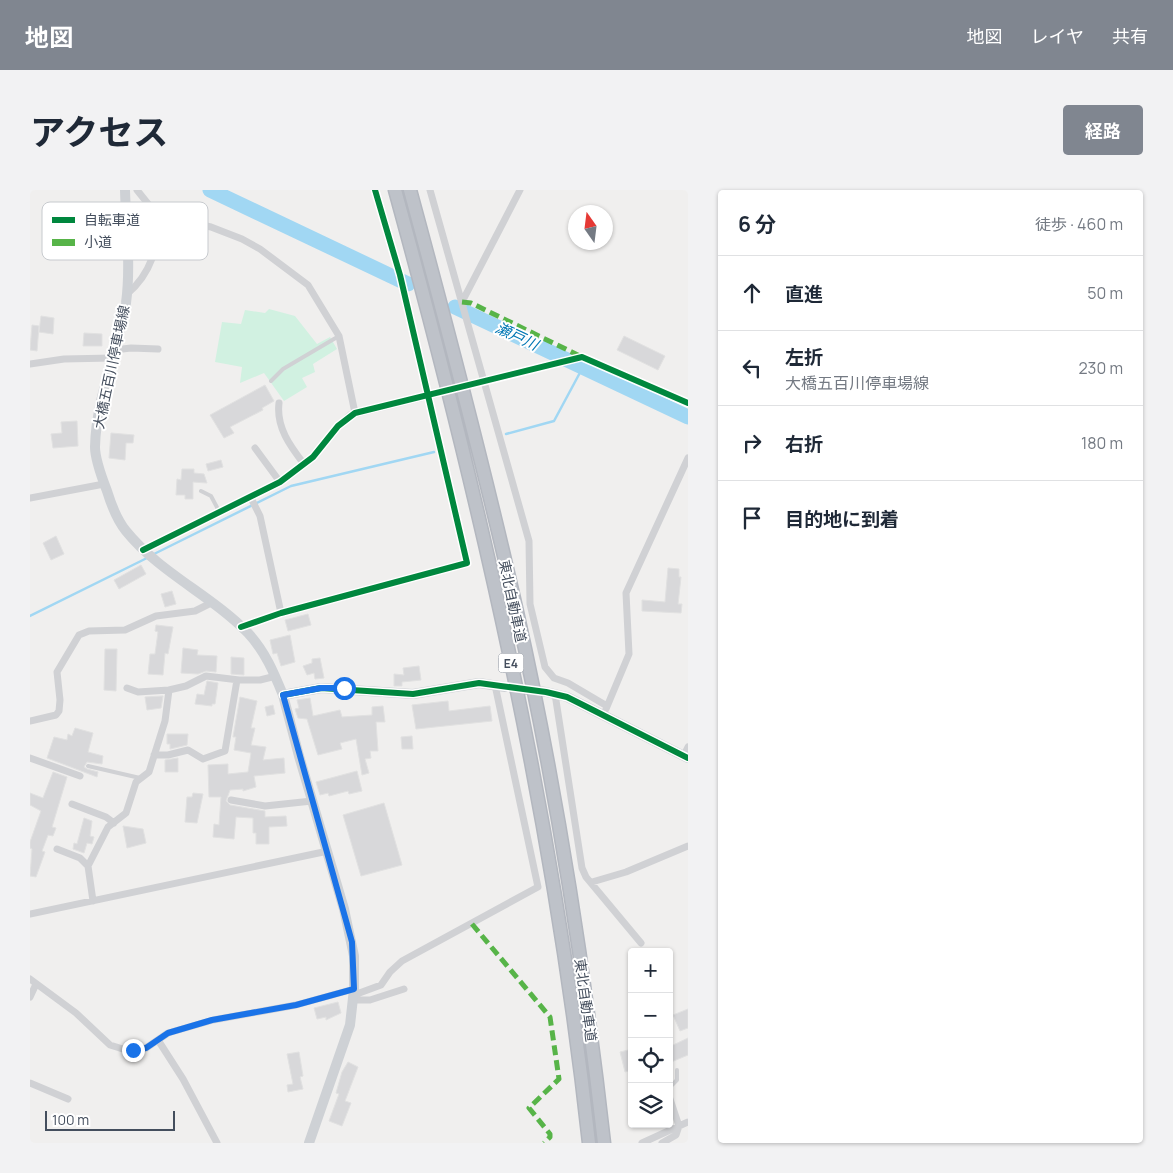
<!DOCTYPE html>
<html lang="ja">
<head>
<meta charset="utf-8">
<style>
  body { margin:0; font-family:Manrope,"Noto Sans JP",sans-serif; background:#f2f2f3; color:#1f2937 }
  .controls { position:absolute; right:15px; bottom:15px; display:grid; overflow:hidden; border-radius:5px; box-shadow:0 1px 4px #0004 }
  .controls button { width:45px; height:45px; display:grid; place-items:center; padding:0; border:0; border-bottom:1px solid #e0e1e3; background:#fff; color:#1f2937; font:25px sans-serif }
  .compass { position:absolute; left:538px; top:15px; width:45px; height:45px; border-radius:50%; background:#fff; box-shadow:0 1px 4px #0004; rotate:346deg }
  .scale { position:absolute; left:15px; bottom:12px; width:130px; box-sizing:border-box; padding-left:5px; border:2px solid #444e5d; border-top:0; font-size:14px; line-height:18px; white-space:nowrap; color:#444e5d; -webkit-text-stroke:4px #fff; paint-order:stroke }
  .stop { position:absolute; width:15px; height:15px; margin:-11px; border:4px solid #1a73e8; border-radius:50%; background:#fff }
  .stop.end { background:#1a73e8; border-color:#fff; box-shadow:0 1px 5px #0008 }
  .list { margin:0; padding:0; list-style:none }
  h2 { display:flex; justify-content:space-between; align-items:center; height:65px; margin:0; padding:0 20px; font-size:21px }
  h2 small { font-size:16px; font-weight:400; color:#747a83 }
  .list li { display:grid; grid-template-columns:32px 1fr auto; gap:15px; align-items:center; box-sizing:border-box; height:75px; padding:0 20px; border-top:1px solid #e0e1e3 }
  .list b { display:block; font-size:19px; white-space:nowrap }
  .list p { margin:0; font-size:16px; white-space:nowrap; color:#747a83 }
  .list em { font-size:16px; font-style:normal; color:#747a83 }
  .icon { flex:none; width:28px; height:28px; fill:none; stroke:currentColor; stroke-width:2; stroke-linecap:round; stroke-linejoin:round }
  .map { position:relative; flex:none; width:658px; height:953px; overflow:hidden; border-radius:5px }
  header { display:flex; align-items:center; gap:30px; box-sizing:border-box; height:70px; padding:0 25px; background:#808690; color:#fff }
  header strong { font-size:24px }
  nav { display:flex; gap:28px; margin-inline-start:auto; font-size:18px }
  .intro { display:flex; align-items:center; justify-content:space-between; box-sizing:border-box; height:120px; padding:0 30px }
  h1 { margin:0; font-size:35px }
  .button { padding:12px 22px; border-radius:5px; background:#808690; color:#fff; font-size:18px; font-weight:700 }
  main { display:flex; gap:30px; padding:0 30px }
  aside { flex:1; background:#fff; border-radius:5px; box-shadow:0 1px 4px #0004 }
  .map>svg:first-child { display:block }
  .green { fill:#d1f1e1 }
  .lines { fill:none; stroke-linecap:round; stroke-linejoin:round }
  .stream { stroke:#a1d7f3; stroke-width:2.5 }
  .river { stroke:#a1d7f3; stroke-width:15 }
  .building { fill:#d8d8da; stroke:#e1e1e1 }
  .secondary-tunnel { stroke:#cecfd1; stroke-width:10; stroke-dasharray:10 5; stroke-linecap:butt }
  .highway-casing { stroke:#b3b7bf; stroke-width:15 }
  .lane { stroke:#d0d1d4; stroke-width:4 }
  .street { stroke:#d0d1d4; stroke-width:7 }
  .secondary { stroke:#ced1d5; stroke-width:10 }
  .highway { stroke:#bec2c9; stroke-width:12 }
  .quiet { stroke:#57b448; stroke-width:5; stroke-dasharray:10 5; stroke-linecap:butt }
  .cycleway-casing { stroke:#fff; stroke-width:9 }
  .cycleway { stroke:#00873e; stroke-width:6 }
  .route { stroke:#1a73e8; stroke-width:6 }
  .labels { text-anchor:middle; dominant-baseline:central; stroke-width:4; stroke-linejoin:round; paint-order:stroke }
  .shield { fill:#fff; stroke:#7c838e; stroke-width:1 }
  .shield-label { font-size:12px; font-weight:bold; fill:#444e5d }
  .street-label { font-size:14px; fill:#444e5d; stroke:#fff }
  .water-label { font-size:15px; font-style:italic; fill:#0077b4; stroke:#fff }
  .key { fill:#fff; stroke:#c7cace; stroke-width:1 }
  .key-label { font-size:14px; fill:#444e5d }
</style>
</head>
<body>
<header>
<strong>地図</strong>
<nav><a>地図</a><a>レイヤ</a><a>共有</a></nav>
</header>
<div class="intro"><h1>アクセス</h1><a class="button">経路</a></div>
<main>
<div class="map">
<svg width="658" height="953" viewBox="0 0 658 953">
  <rect width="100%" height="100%" fill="#f0efee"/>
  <path class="green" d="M239,119l26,7 22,28 13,-7 7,12 -24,15 2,8 -13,6 5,9 -23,14 -20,-28 -24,10 2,-16 -27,-5 7,-40 19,2 4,-14 20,3z"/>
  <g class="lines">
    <path class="stream" d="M476,244l48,-13 29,-54
      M122,365l139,-69 143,-34
      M0,426l117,-58"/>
    <path class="river" d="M180,0l198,94
      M425,117l233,110"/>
  </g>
  <path class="building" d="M11,126l13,2 -1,16 -14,-2z
    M2,135l7,1 -2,25 -7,-1z
    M54,143l18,1v12h-19z
    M594,146l41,20 -7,14 -41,-20z
    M235,195l9,16 -12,7 1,2 -33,17 4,6 -10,5 -14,-23z
    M47,231l1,25 -25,2 -2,-14 11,-1 -1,-11z
    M81,243l23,2 -1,8h-7l-1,17 -16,-2z
    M191,270l2,7 -15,4 -2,-7z
    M152,279h12v4l10,1 3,9 -14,-1v17h-8v-4h-9l1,-16 4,1z
    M26,346l8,18 -13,6 -8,-17z
    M111,375l5,9 -27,15 -5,-9z
    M638,378l11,1v8h2l-3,27h4l-1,9 -39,-2v-11l23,2z
    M142,401l4,13 -11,3 -4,-13z
    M278,424l3,11 -23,6 -3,-11z
    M126,435l17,2 -5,27 -3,-1 -2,22 -15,-1 2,-20h5l3,-22 -3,-1z
    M260,445l5,27 -14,4 -4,-13 -4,1 -3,-14z
    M153,458l15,2 -1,5 20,1 -1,16 -10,-1 -8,3 -17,-1z
    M75,459h12l-1,42 -12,-1z
    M201,467l13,1v17l-13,-1z
    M290,468l4,20 -9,1 -1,-6 -7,2 -4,-9 9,-3v-4z
    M389,476l2,14 -19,2v4h-8v-12l10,1 -1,-7z
    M177,491l11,2 -3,21h-3v2l-17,-2 2,-10 7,1z
    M133,506l-2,12 -14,2 -2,-13z
    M210,507l17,4 -6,27h4l-4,17 15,2 -3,13 21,-2 1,15 -31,3 2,11 -13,4v-2l-13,1 -4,11 4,4 35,6v6l21,-1 1,10 -18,1v17h-13v-11h-3v-15l-17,-1 -2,22 -21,-2 1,-13 5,1 2,-28h-12l-1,-32 20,-1v10l20,-2 3,-19 -17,-3 2,-13h-3z
    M280,508l3,18 27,-6 2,7 30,-2v-8l11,-1 2,16h-9l2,29h-8l1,7 -6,1 4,14 -7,2 -6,-36 -16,4 2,6 -24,6 -11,-36 -9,-1 -3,-9 4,-1 -2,-8z
    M418,511l1,10 41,-5 2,15 -76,8 -4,-24z
    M243,515l2,9 -8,2 -2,-9z
    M45,538l18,5 -5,19 15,4 -1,8 -15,-2 -3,5 3,2 11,3 -1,5 -50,-19 7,-21 13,3 1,-6 4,2z
    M137,544h21l-1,11 -17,4v-5h-3z
    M382,546l1,13h-11l-1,-12z
    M148,568v14h-13v-12z
    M327,581l5,20 -13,3 -1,-3 -19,5 -1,-3 -8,2 -4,-13z
    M23,582l14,5 -15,50 4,1 -3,8 -5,-1 -6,16 3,1 -9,25 -6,-1 2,-27 -2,-1v-6l11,-31 -11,-6v-12l13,5z
    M163,603l10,1 -6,29 -12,-1 2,-25h5z
    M354,613l18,62 -41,11 -18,-61z
    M54,628l8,3 -2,15 4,1 -2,7 -5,-1 -3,10 -11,-4 1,-6 3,1z
    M93,636l20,3 3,14 -19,5z
    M308,812l3,11 -15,7v-3l-9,2 -3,-11z
    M658,819v19l-8,3 -7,-16z
    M658,848v17l-19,8 2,-17z
    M602,859v21l-7,2 -5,-20z
    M269,862l4,24 -3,1 3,12 -15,3 -1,-7 6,-1 -6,-30z
    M318,872l10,5 -13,34 6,2 -9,23 -13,-5 10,-27 -3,-1 6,-21z"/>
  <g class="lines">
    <path class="secondary-tunnel" d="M480,498l36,4"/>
    <defs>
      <path id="highway" d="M365,0c86,313 159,630 194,953
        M380,0c38,140 75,281 107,422 39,175 67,353 87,531"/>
    </defs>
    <use href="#highway" class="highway-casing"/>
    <path class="lane" d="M241,191l12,-12 56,-33
      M171,301l10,5 9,17
      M58,576l52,12
      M639,898l8,-8v-10"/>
    <path class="street" d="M107,0l20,25 54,12 31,12 18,10 48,36 31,51 16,77
      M400,0l99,351 1,63 15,63 9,11 14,5 39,23
      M97,104c23,-19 34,-50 30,-79
      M432,112l58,-112
      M84,160l17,-2 27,1
      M0,174l34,-5 48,-1
      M443,194l109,-27 106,46
      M249,213c-3,24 11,43 25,61
      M225,258l25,34
      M0,308l74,-14
      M221,308l9,18 21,97
      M113,360l137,-68 33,-25 25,-31 12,-11 86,-21
      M211,437l40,-14 186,-50 -67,-288 -25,-85
      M97,498l11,4 31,-2
      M525,504l27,174 4,9 55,66
      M576,519l23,-55 -3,-61 62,-135
      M0,531l26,-6 3,-4 1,-11 -3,-28 22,-37 10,-4 36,-1 31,-14 39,-5 16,-8
      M124,565h14l20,-5 15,9 22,-8 12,-71
      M654,565l4,-8
      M0,568l50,18
      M201,610l34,6 47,-5
      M42,614l34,13 8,6
      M27,659l23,9 8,8
      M562,692l34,-10 62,-26
      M63,711l-5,-35 20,-39 18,-14 10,-31 13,-10 16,-51 4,-31 17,-4 20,-10 33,4h21l16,-4
      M0,724l298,-63
      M0,789l46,34 34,32 16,5 20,-2 22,-15 45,-13 83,-15 58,-16
      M324,805l27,-10 9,-13 12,-11 136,-74 -43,-202
      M0,807l6,-13
      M323,810h17l34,-11
      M128,850l25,39 34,64
      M0,893l38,16
      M612,953l46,-21
      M632,953l14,-8 3,-9 -10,-30"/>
    <path class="secondary" d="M95,0c1,37 6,76 1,113 -8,49 -30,94 -31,144 0,13 7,31 12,44 4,13 10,29 19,40 34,42 85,64 122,102 17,18 26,40 35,62l16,61 45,153 10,47v33l-4,36 -41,118
      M516,502l21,5 18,9 103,52
      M253,505l38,-7 92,6 66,-11 26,4"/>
    <use href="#highway" class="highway"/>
    <path class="quiet" d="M432,112l9,1 111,54
      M442,734l78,93 9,62 -30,29 21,26v3l-6,6"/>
    <defs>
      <path id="cycleway" d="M113,360l137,-68 33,-25 25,-31 17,-13 227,-56 106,46
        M211,437l40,-14 186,-50 -67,-288 -25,-85
        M253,505l38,-7 92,6 66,-11 67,9 21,5 18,9 103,52"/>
    </defs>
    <use href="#cycleway" class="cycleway-casing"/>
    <use href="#cycleway" class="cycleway"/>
  </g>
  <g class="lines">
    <path class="route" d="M103,860l13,-2 22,-15 44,-13 84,-15 58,-16 -2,-47 -69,-247 38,-7h23"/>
  </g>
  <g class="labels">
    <rect class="shield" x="468.5" y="463.5" width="25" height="19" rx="4"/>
    <g class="shield-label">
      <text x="481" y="473">E4</text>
    </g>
    <g class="street-label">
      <text transform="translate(81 177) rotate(-78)">大橋五百川停車場線</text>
      <text transform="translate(483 411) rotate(78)">東北自動車道</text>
      <text transform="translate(556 810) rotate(82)">東北自動車道</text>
    </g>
    <g class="water-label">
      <text transform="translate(487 146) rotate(25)">瀬戸川</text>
    </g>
  </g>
  <rect x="12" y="12" width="166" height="58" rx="8" class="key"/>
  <rect x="22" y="27" width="23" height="6" fill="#00873e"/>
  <rect x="22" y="49" width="23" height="7" fill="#57b448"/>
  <g class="key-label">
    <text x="54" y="35">自転車道</text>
    <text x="54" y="57">小道</text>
  </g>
</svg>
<div class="controls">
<button>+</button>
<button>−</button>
<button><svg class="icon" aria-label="locate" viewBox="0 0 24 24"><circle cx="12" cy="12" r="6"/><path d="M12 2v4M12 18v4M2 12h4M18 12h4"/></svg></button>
<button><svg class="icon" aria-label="layers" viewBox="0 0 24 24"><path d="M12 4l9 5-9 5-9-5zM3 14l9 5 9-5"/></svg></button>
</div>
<svg class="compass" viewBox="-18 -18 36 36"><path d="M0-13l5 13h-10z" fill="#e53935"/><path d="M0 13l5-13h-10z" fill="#747a83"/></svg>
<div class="scale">100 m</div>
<div class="stop" style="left:314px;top:498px"></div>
<div class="stop end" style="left:103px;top:860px"></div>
</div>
<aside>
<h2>6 分<small>徒歩 · 460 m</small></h2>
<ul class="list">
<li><svg class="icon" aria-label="ahead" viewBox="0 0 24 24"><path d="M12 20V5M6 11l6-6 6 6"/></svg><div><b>直進</b></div><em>50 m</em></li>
<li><svg class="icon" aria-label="left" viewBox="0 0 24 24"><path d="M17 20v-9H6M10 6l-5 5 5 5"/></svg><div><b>左折</b><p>大橋五百川停車場線</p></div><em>230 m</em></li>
<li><svg class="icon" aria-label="right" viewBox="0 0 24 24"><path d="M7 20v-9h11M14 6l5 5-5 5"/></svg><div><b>右折</b></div><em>180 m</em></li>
<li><svg class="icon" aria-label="arrive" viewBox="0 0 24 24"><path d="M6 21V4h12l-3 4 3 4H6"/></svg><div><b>目的地に到着</b></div></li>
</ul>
</aside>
</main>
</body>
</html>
